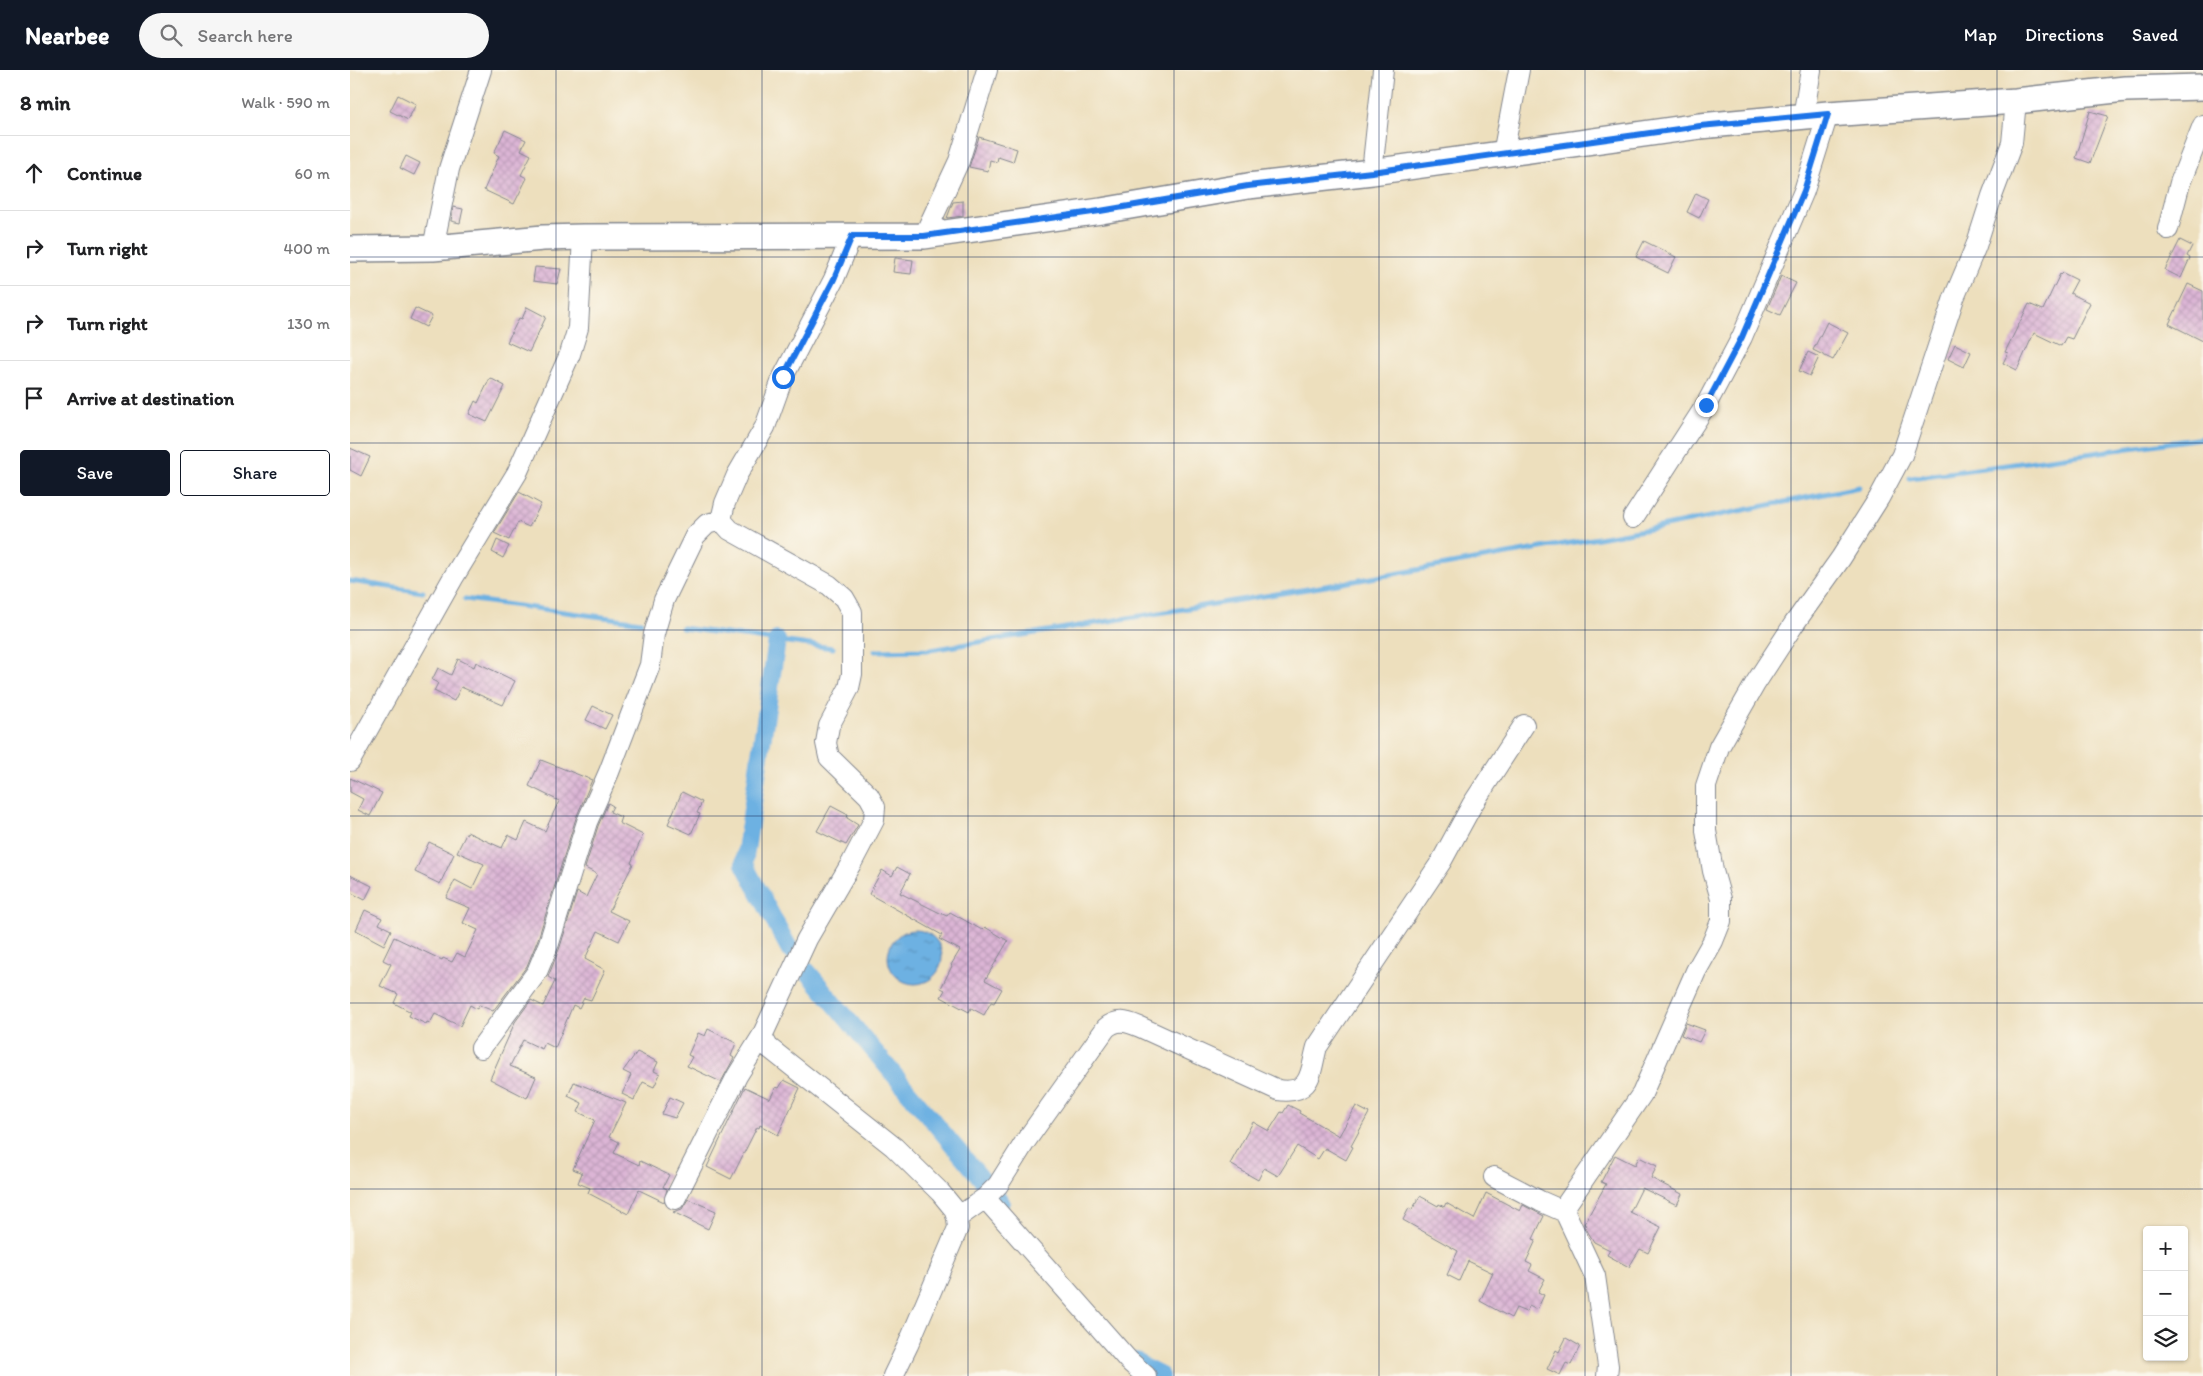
<!DOCTYPE html>
<html lang="en">
<head>
<meta charset="utf-8">
<style>
  body { margin:0; font-family:Itim,sans-serif; background:#f6f6f6; color:#202124 }
  .controls { position:absolute; right:15px; bottom:15px; display:grid; overflow:hidden; border-radius:5px; box-shadow:0 1px 4px #0004 }
  .controls button { width:45px; height:45px; display:grid; place-items:center; padding:0; border:0; border-bottom:1px solid #e0e0e0; background:#fff; color:#202124; font:25px sans-serif }
  .stop { position:absolute; width:15px; height:15px; margin:-11px; border:4px solid #1a73e8; border-radius:50%; background:#fff }
  .stop.end { background:#1a73e8; border-color:#fff; box-shadow:0 1px 5px #0008 }
  .list { margin:0; padding:0; list-style:none }
  h2 { display:flex; justify-content:space-between; align-items:center; height:65px; margin:0; padding:0 20px; font-size:21px }
  h2 small { font-size:16px; font-weight:400; color:#757577 }
  .list li { display:grid; grid-template-columns:32px 1fr auto; gap:15px; align-items:center; box-sizing:border-box; height:75px; padding:0 20px; border-top:1px solid #e0e0e0 }
  .list b { display:block; font-size:19px; white-space:nowrap }
  .list em { font-size:16px; font-style:normal; color:#757577 }
  .actions { display:flex; gap:10px; padding:15px 20px }
  .actions a { flex:1; padding:11px 0; border:1px solid #111827; border-radius:5px; text-align:center; font-size:18px; color:#111827 }
  .actions .main { background:#111827; color:#fff }
  .icon { flex:none; width:28px; height:28px; fill:none; stroke:currentColor; stroke-width:2; stroke-linecap:round; stroke-linejoin:round }
  .map { position:relative; flex:none; width:1853px; height:1306px; overflow:hidden }
  header { display:flex; align-items:center; gap:30px; box-sizing:border-box; height:70px; padding:0 25px; background:#111827; color:#fff }
  header strong { font-size:24px }
  nav { display:flex; gap:28px; margin-inline-start:auto; font-size:18px }
  .search { width:350px; height:45px; background:#f6f6f6; display:flex; align-items:center; gap:12px; box-sizing:border-box; padding:0 18px; border-radius:28px; color:#757577; font-size:19px }
  main { display:flex }
  aside { flex:1; background:#fff }
  .map>svg:first-child { display:block }
  .water { fill:url(#water-ripples); stroke:#4470a0 }
  .lines { fill:none; stroke-linecap:round; stroke-linejoin:round }
  .stream { stroke:#6db1e2; stroke-width:5 }
  .canal { stroke:#6db1e2; stroke-width:18 }
  .building { fill:url(#building-cross-hatch) }
  .minor-casing { stroke:#84878e; stroke-width:22 }
  .tertiary-casing { stroke:#84878e; stroke-width:28 }
  .minor { stroke:#fff; stroke-width:20 }
  .tertiary { stroke:#fff; stroke-width:25 }
  .route { stroke:#1a73e8; stroke-width:6 }
  .grid { fill:none; stroke:#1b2f5e; stroke-width:1; stroke-opacity:0.55 }
</style>
</head>
<body>
<header>
<strong>Nearbee</strong>
<div class="search"><svg class="icon" aria-label="search" viewBox="0 0 24 24"><circle cx="10" cy="10" r="6"/><path d="M15 15l6 6"/></svg>Search here</div>
<nav><a>Map</a><a>Directions</a><a>Saved</a></nav>
</header>
<main>
<aside>
<h2>8 min<small>Walk · 590 m</small></h2>
<ul class="list">
<li><svg class="icon" aria-label="ahead" viewBox="0 0 24 24"><path d="M12 20V5M6 11l6-6 6 6"/></svg><div><b>Continue</b></div><em>60 m</em></li>
<li><svg class="icon" aria-label="right" viewBox="0 0 24 24"><path d="M7 20v-9h11M14 6l5 5-5 5"/></svg><div><b>Turn right</b></div><em>400 m</em></li>
<li><svg class="icon" aria-label="right" viewBox="0 0 24 24"><path d="M7 20v-9h11M14 6l5 5-5 5"/></svg><div><b>Turn right</b></div><em>130 m</em></li>
<li><svg class="icon" aria-label="arrive" viewBox="0 0 24 24"><path d="M6 21V4h12l-3 4 3 4H6"/></svg><div><b>Arrive at destination</b></div></li>
</ul>
<div class="actions"><a class="main">Save</a><a>Share</a></div>
</aside>
<div class="map">
<svg width="1853" height="1306" viewBox="0 0 1853 1306">
  <defs>
    <pattern id="water-ripples" width="26" height="14" patternUnits="userSpaceOnUse" patternTransform="scale(1.25)"><rect width="26" height="14" fill="#6db1e2"/><path d="M2 4q2-2 4 0t4 0M15 11q2-2 4 0t4 0" fill="none" stroke="#5990ba"/></pattern>
    <pattern id="building-cross-hatch" width="8" height="8" patternUnits="userSpaceOnUse" patternTransform="scale(1.25)"><rect width="8" height="8" fill="#dcb5d5"/><path d="M0 0l8 8M0 8l8-8" fill="none" stroke="#bc9cb9"/></pattern>
  </defs>
  <rect width="100%" height="100%" fill="#fbf7ec"/>
  <filter id="ink" filterUnits="userSpaceOnUse"><feTurbulence type="fractalNoise" baseFrequency=".02" numOctaves="2"/><feDisplacementMap in="SourceGraphic" scale="10" xChannelSelector="R" yChannelSelector="G"/><feConvolveMatrix kernelMatrix="1 2 1 2 8 2 1 2 1" color-interpolation-filters="sRGB"/></filter>
  <filter id="wash" filterUnits="userSpaceOnUse"><feTurbulence type="fractalNoise" baseFrequency=".0096" numOctaves="4" result="noise"/><feDisplacementMap in="SourceGraphic" scale="20" xChannelSelector="R" yChannelSelector="G"/><feGaussianBlur stdDeviation="1.12" result="paint"/><feColorMatrix in="noise" values="0 0 0 0 0 0 0 0 0 0 0 0 0 0 0 0 0 1.4 0 .05"/><feComposite in="paint" operator="in"/></filter>
  <g filter="url(#wash)">
    <rect width="100%" height="100%" fill="#eddfbd"/>
    <path class="water" d="M538 887a27 27 0 1 1 54 0a27 27 0 1 1-54 0Z"/>
    <g class="lines">
      <path class="stream" d="M1560,408l293,-40
        M0,511l73,11
        M115,529l176,23
        M332,558l151,20
        M525,581l55,-1 396,-64 329,-58 204,-41"/>
      <path class="canal" d="M427,570l-33,224 46,86
        M457,901l194,231
        M786,1291l5,5 20,10"/>
    </g>
    <g id="blocks">
      <path class="building" d="M48,25l18,9 -8,16 -18,-9z
        M1740,41l18,5 -18,47 -14,-5z
        M155,60l21,10 -5,10 10,5 -10,20 6,3 -13,26 -30,-14 15,-34 -5,-3z
        M629,67l38,12 -4,13 -15,-5 -1,5 -7,-2 -2,11 -19,-4z
        M56,86l14,7 -6,12 -14,-7z
        M1346,123l12,6 -9,19 -12,-6z
        M613,131v15l-16,2 6,-16z
        M103,137l10,2 -3,14 -9,-2z
        M1830,170l12,6 -5,10 3,2 -9,20 -16,-8z
        M1294,171l32,16 -8,16 -32,-16z
        M545,188l18,2 -2,14 -18,-2z
        M185,197l26,2 -4,15 -24,-3z
        M1713,203l14,7 -7,13 20,10 -18,36 -6,-2 -5,9 -27,-13 -17,37 -14,-7 5,-10 -3,-1 24,-48 14,6 17,-36 1,1z
        M1431,206l15,7 -16,32 -13,-6z
        M1838,214l15,7v50l-34,-17z
        M177,237l19,10 -17,35 -22,-10 12,-24 3,1z
        M65,238l17,8 -6,11 -16,-8z
        M1477,252l21,11 -15,27 -20,-10z
        M1605,274l16,8 -7,15 -16,-8z
        M1458,282l11,5 -9,19 -11,-5z
        M140,308l15,8 -18,36 -18,-8 6,-13 3,2z
        M0,378l20,9 -9,19 -11,-6z
        M169,422l22,12 -12,23 -11,-5 -9,18 -15,-7z
        M147,470l12,6 -6,12 -11,-6z
        M108,589l16,8 2,-5 39,19 -12,24 -42,-18 -7,14 -20,-10 4,-8 -6,-3 6,-12 13,7z
        M243,636l19,9 -7,14 -19,-9z
        M191,690l51,20 -16,38 -38,121 -11,27 -34,45 -14,-6 -2,4 -7,-4 -10,21 -25,-12 -5,9 -3,-1 -1,2 -17,-8 2,-4 -17,-9 4,-9 -18,-8 11,-22 -8,-4 11,-23 48,23 1,-2 9,4 5,-9 8,4 13,-27 -15,-7 7,-15 -24,-10 9,-18 17,9 12,-25 -27,-12 10,-20 35,16 6,-13 10,5 8,-18 19,9 14,-30 -30,-15z
        M0,708l32,15 -12,23 -12,-6 5,-11 -13,-7z
        M332,722l20,10 -5,11 3,1 -9,20 -23,-10z
        M258,733l5,3 -3,6 11,5 -2,6 24,12 -12,28 2,1 -24,47 20,10 -10,20 -21,-10 -13,28 20,11 -14,30 -7,-2 -5,10 -6,-3 -18,43 -10,-5 -3,6 -19,-9 -13,26 26,11 -9,21 -37,-19 25,-57 16,-22 12,6 12,-25 -7,-4 12,-30 17,-55 9,5 11,-23 -12,-6 13,-42z
        M481,736l17,9 -1,3 11,7 -12,20 -29,-14z
        M79,772l25,12 -14,30 -25,-12z
        M547,797l13,7 -10,19 40,20 7,3 3,-4 32,18 3,-3 23,14 -23,39 17,9 -8,14 -3,-1 -7,13 -13,-7 -2,4 -28,-15 4,-7 -4,-2 11,-22 -1,-1 9,-15 -21,-11 3,-4 -73,-41 13,-24 10,6z
        M0,805l22,11 -7,14 -15,-8z
        M15,840l17,8 -3,6 12,6 -7,15 -28,-15z
        M1336,953l19,7 -6,12 -18,-7z
        M358,959l28,14 -5,13 3,2 -13,24 -34,-16 5,-9 -4,-2 10,-22 7,3z
        M287,982l21,10 -4,9 6,3 -6,13 -11,-5 -9,18 -12,-6 9,-19 -8,-4z
        M434,1010l16,8 -22,47 -18,-10 -1,3 -2,-1 -26,52 -24,-12 38,-80 25,12 6,-12 3,1z
        M224,1012l52,21 -17,34 10,5 -5,11 25,12 1,-4 29,14 -6,12 4,2 -3,13 -25,-12 -11,24 -40,-21 2,-5 -12,-5 4,-10 -9,-4 22,-49 -17,-8 4,-9 -14,-7z
        M320,1027l13,6 -8,15 -13,-4z
        M938,1035l12,6 -1,2 40,23 17,-30 13,7 -18,33 2,1 -7,13 -21,-12 -7,11 -21,-13 -19,30 -14,-8 -6,12 -28,-16 23,-42 16,9 12,-19 2,1z
        M1265,1085l20,10 4,-8 18,9 -6,12 31,16 -5,11 -35,-17 -12,24 31,15 -13,26 -8,-4 -11,18 -22,-12 3,-5 -16,-8 -9,-15 2,-2 -3,-1 22,-40 -5,-2z
        M1136,1123l34,18 3,-6 21,11 -11,23 3,1 -10,22 6,3 -3,6 16,8 -7,13 6,3 -7,15 -8,-4 -3,6 -10,-4 -5,10 -31,-17 13,-28 -25,-12 -9,20 -12,-6 11,-24 -55,-31 6,-12 3,2 8,-14 18,10 1,-2 5,3 2,-4 28,16z
        M338,1129l28,12 -8,18 -35,-17 9,-3z
        M1216,1268l14,8 -9,19 -5,-2 -6,12 -13,-6 9,-19 3,2z"/>
    </g>
  </g>
  <g filter="url(#ink)">
    <use href="#blocks" fill-opacity="0" stroke="#84878e" stroke-width="1"/>
    <g class="lines">
      <defs>
        <path id="minor" d="M1453,47l8,-47
          M1153,84l16,-84
          M1022,102l11,-102
          M1818,159l12,-46 23,-58
          M502,165l-18,44 -51,98 -18,50 -28,48 -12,28 -4,17 9,10 99,55 15,13 8,14v62l-3,14 -20,38 -3,17 3,14 40,39 6,11 -1,13 -22,42 -45,77 -45,97 6,11 126,100 46,45 14,17 3,9 1,10 -50,117 -15,31
          M574,166l35,-75 28,-91
          M83,178l16,-79 32,-99
          M1283,448l73,-113 36,-68 62,-146 24,-77
          M0,691l103,-183 64,-105 53,-119 8,-26 5,-91
          M131,978l56,-76 12,-29 38,-121 22,-50 41,-107 4,-31 10,-34 31,-64 12,-12 14,-4
          M1144,1107l46,24 25,11
          M635,1128l144,163 17,15
          M325,1129l62,-123 25,-40
          M607,1148l28,-20 13,-13 27,-43 81,-114c12,-10 21,-6 34,-1l138,63c35,5 32,-19 39,-43l124,-185 31,-57 52,-80
          M1257,1306l1,-10 -13,-90 -30,-64 1,-7 76,-111 54,-123 17,-30 8,-20v-22l-8,-28 -7,-40v-45l13,-39 36,-63 39,-60 47,-66 38,-60 23,-43 52,-157 22,-52 16,-50 20,-53 4,-42"/>
        <path id="tertiary" d="M0,179l83,-1 110,-10 40,-1 341,-1 177,-25 147,-25 124,-14 328,-46 128,-12 188,-13 109,-12 78,-2"/>
      </defs>
      <use href="#minor" class="minor-casing"/>
      <use href="#tertiary" class="tertiary-casing"/>
      <use href="#minor" class="minor"/>
      <use href="#tertiary" class="tertiary"/>
    </g>
  </g>
  <g class="lines" filter="url(#ink)">
    <path class="route" d="M433,307l51,-98 18,-43h72l176,-25 148,-25 124,-14 328,-46 128,-12 -24,77 -62,146 -36,68"/>
  </g>
  <path class="grid" d="M206,0v1306M412,0v1306M618,0v1306M824,0v1306M1029,0v1306M1235,0v1306M1441,0v1306M1647,0v1306M0,187h1853M0,373h1853M0,560h1853M0,746h1853M0,933h1853M0,1119h1853"/>
</svg>
<div class="controls">
<button>+</button>
<button>−</button>
<button><svg class="icon" aria-label="layers" viewBox="0 0 24 24"><path d="M12 4l9 5-9 5-9-5zM3 14l9 5 9-5"/></svg></button>
</div>
<div class="stop" style="left:433px;top:307px"></div>
<div class="stop end" style="left:1356px;top:335px"></div>
</div>
</main>
</body>
</html>
